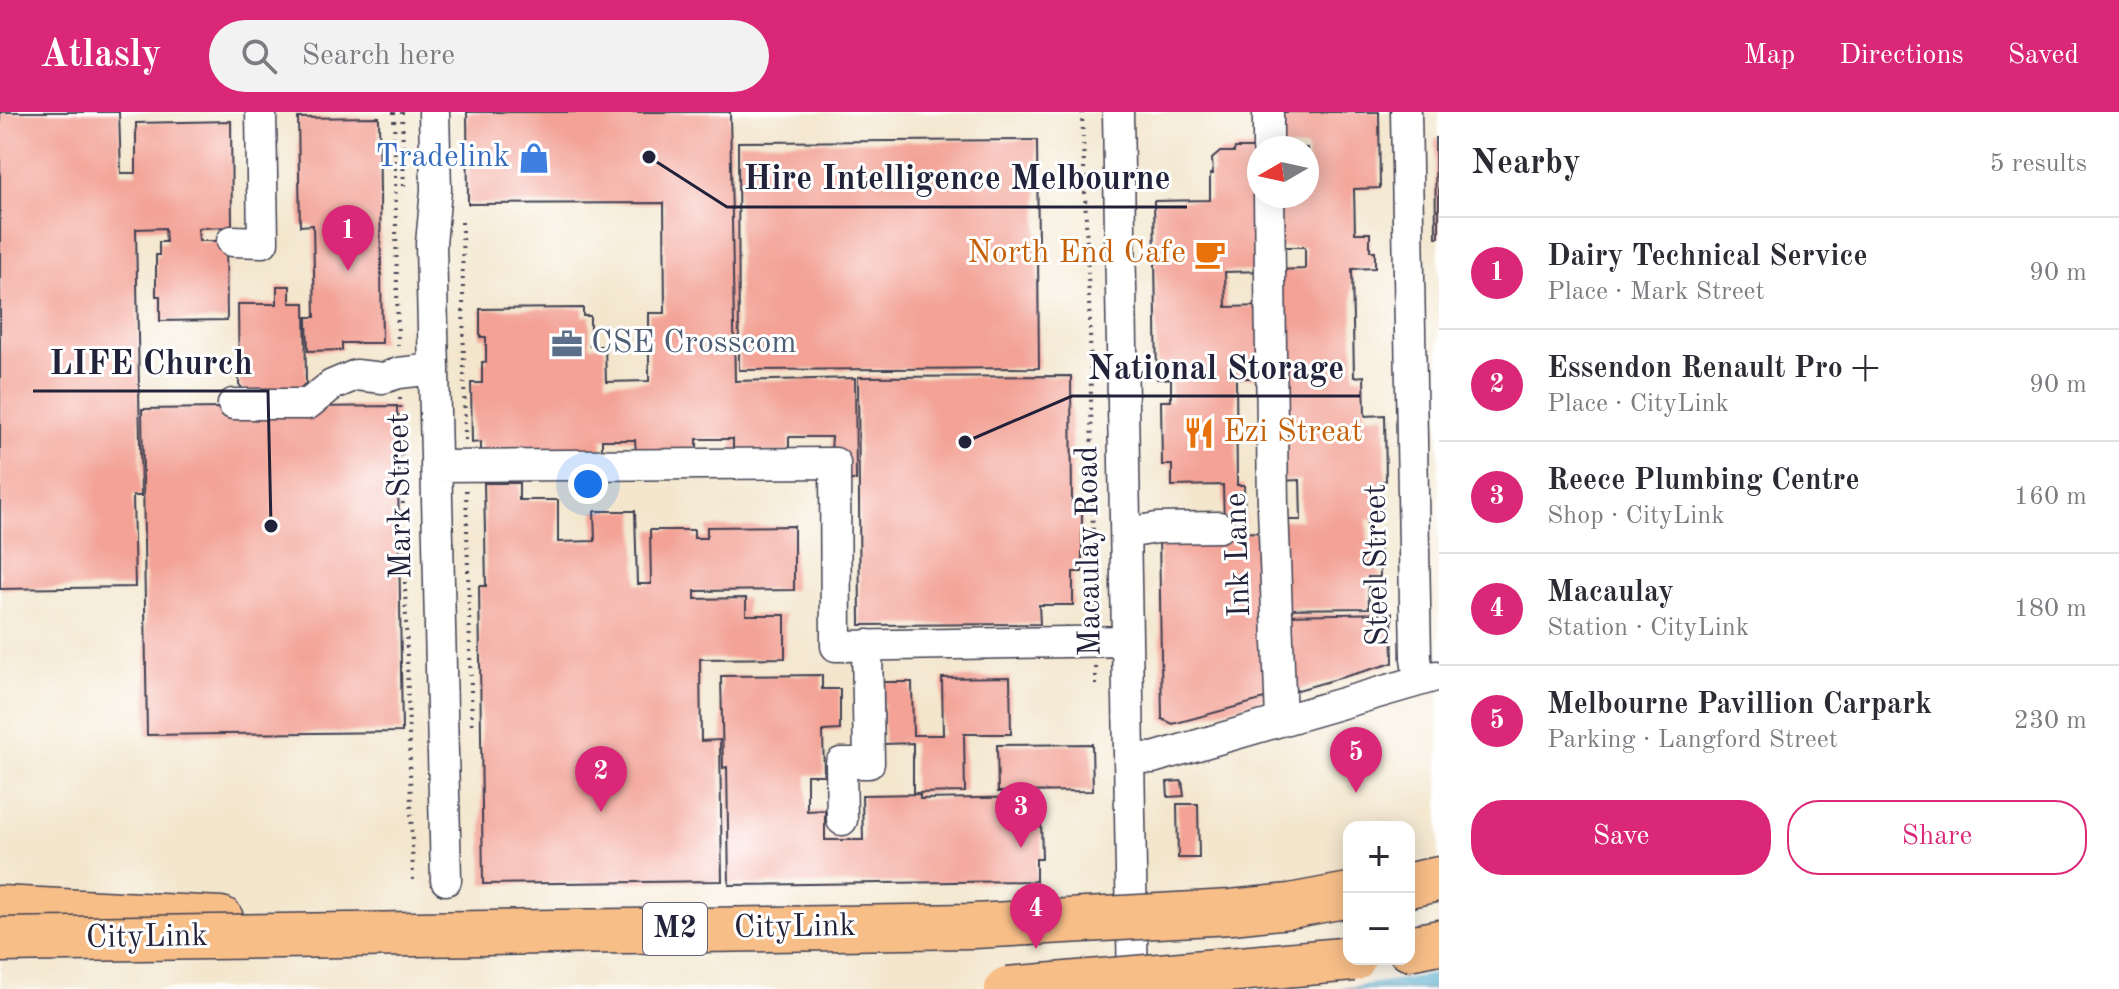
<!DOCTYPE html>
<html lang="en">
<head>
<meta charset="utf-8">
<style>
  body { margin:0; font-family:"Old Standard TT",serif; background:#f2f2f3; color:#2b2b33 }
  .controls { position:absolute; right:24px; bottom:24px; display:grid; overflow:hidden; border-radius:16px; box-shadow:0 4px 20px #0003 }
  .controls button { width:72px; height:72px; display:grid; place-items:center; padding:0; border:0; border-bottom:2px solid #e1e1e2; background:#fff; color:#2b2b33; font:40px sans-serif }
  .compass { position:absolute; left:1247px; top:24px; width:72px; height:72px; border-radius:50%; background:#fff; box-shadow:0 4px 20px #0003; rotate:261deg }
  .you { position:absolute; left:588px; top:372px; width:28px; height:28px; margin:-20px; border:6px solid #fff; border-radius:50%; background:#1a73e8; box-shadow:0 0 0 12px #1a73e833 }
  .badge { display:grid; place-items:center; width:52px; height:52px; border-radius:50%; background:#db2777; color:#fff; font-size:26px; font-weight:700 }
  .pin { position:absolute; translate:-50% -66px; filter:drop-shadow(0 2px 4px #0008) }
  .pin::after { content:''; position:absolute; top:42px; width:28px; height:24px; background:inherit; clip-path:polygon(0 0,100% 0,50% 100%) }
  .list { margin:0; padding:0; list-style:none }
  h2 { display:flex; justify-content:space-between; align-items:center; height:104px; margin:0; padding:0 32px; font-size:34px }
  h2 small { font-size:26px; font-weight:400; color:#7c7c81 }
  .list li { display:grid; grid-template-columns:52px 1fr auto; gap:24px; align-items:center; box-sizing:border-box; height:112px; padding:0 32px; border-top:2px solid #e1e1e2 }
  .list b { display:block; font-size:30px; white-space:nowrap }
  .list p { margin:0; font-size:26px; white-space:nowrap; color:#7c7c81 }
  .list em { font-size:26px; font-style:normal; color:#7c7c81 }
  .actions { display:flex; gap:16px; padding:24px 32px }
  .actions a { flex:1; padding:18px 0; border:2px solid #db2777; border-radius:32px; text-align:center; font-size:28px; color:#db2777 }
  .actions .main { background:#db2777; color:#fff }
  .icon { flex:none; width:44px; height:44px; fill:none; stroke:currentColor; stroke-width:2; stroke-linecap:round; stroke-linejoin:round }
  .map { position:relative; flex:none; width:1439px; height:877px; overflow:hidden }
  header { display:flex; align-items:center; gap:48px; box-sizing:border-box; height:112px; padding:0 40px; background:#db2777; color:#fff }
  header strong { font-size:38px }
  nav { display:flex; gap:44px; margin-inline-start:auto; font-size:28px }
  .search { width:560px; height:72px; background:#f2f2f3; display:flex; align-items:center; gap:20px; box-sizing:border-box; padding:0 28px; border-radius:44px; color:#7c7c81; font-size:30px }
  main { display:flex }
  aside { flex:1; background:#fff }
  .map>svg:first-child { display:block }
  .water { fill:#48a7c7; stroke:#356481; stroke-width:2 }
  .pier { fill:#f3e6cd }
  .building { fill:#f3a295 }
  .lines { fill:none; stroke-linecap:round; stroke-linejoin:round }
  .minor-casing { stroke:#413f51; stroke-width:33 }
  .highway-casing { stroke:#413f51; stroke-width:47 }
  .path { stroke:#413f51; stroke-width:4; stroke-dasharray:2 6; stroke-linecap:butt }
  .minor { stroke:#fff; stroke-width:30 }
  .highway { stroke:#f7be88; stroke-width:44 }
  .highway-bridge-casing { stroke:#413f51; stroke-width:47; stroke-linecap:butt }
  .highway-bridge { stroke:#f7be88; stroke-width:44 }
  .labels { text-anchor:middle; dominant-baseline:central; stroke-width:6; stroke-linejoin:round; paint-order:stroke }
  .shield { fill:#fff; stroke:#646476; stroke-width:2 }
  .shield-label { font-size:30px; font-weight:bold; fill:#22223b }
  .shop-label { font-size:32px; fill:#366cbe; stroke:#fff; text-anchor:end }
  .food-label { font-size:32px; fill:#c56008; stroke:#fff; text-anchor:end }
  .service-label { font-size:32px; fill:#4e5e75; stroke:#fff; text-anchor:start }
  .street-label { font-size:32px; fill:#22223b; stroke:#fff }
  .leader { fill:none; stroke:#22223b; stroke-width:3 }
  .callout-dot { fill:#22223b; stroke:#fff; stroke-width:3 }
  .callout-label { font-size:34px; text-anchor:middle; font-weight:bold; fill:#22223b; stroke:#fff; stroke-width:6; stroke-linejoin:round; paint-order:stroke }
</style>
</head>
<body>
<header>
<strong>Atlasly</strong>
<div class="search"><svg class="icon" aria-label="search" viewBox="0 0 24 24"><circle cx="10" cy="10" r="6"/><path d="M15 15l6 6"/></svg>Search here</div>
<nav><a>Map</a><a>Directions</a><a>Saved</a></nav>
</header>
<main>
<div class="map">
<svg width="1439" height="877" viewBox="0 0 1439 877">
  <rect width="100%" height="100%" fill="#fff"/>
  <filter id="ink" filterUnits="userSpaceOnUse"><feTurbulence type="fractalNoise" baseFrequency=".0125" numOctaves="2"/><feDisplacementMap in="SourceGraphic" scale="16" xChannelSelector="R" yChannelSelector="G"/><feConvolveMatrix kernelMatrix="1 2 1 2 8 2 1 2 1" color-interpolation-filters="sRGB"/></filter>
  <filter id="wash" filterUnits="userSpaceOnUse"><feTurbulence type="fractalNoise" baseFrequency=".006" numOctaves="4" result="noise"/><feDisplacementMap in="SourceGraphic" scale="32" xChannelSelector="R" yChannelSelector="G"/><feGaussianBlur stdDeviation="1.8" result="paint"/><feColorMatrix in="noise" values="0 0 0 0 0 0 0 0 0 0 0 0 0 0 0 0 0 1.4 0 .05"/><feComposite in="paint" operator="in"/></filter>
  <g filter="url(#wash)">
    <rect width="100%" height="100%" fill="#f3e6cd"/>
    <path class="water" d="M1439,855v22h-99z"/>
    <path class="pier" d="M1439,851v10l-103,16 3,-4z"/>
    <g id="blocks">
      <path class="building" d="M0,0h119l2,61h15v-50l95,-2 1,106 -34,1 1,13h27l1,79 -67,1v-25h-4v-41h3v-13h7l-1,-14 -29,1 5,267h-8l2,91 -135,2z
        M467,0h263l5,269 120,-3 1,102h-18l-7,-29 1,-14h-43v15l-56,2v-15h-36v14l-61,1 -1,-14h-33v14l-121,3v-15l-9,1 -1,-60h11v-21h4v-25h-6v-28l103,-1v8h7v30h15l1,36 43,-1v-68h16l-1,-110 -196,1z
        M1272,0h107l1,76 -26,1 1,44h15v18h5v17l-23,1 2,108 10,-1 1,40 20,-1 1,66h-4v37l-15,1 1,23h11l1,35h-12l1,31 -90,1 -1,-89h23l-1,-40 -22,1 -4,-211 31,-1v-22h-31l-1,-51h34v-48h-35z
        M379,5l3,226h-40v7l-34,1 -1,-34h8l-2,-92 -13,1 -2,-108z
        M1435,26h4v99h-3z
        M1037,28l2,228 -300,2 -1,-228z
        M1235,36h24v48l7,75 -41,1 1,35 40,-1 1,72h-31l1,107h7l1,39h-21l-1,-39 -51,1v-21h-10l-1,-64h10v-22h-14l-3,-178 56,-1v-26h3l-1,-15 8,-7h14z
        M277,174h13v17h15l1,80 -15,14 -42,1 -10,-14 -1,-80h39z
        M1071,264l1,131h10v65h-9v33h-34l1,19 -180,1 -2,-248z
        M397,294l5,326 -255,3 -5,-326z
        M484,371h35v17h39v42l37,-1 -1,-30h41l2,73h14l-1,-54h44v8h13v-11l87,-1v64l-99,1v8l51,-1v17h39v43l-85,1 1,82 19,-1 2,141 -239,3 -4,-298h7z
        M1270,420l2,165 -99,27 -11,-5 -3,-185z
        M1392,501l1,50 -109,31 -1,-79z
        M822,563v14h18v41l-17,1 1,44h-17v36l18,-1v30h38l-1,-45 58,-1v5l115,-2v22h6l1,40h-6v22l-307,4 -2,-118 -4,1 -2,-92z
        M1010,565l1,57h-47l1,58 -52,1v-50l-29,1 -1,-62h29l1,53h30l-1,-57z
        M1092,632l1,47 -95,1 -1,-47z
        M1182,669l2,15 -16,1 -1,-15z
        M1177,692h21l1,54h-21z"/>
    </g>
  </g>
  <g filter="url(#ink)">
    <use href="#blocks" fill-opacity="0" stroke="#413f51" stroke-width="2"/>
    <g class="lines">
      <defs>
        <path id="minor" d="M434,0l2,78 -5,54 15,636
          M1118,0l15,877
          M1268,0v36
          M1406,0l10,546 3,23
          M1269,84l4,311 8,214
          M232,129l31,1 -2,-130
          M233,292h75l24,-19 24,-10 27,3 16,-5 35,-4
          M436,354l399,-3 1,183 291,-5
          M1126,421l31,-5 62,-1
          M1130,645l23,1 10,-3 273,-79
          M842,708l-1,-57h28l-2,-118"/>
        <path id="highway" d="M1409,773l30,-6
          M0,796l221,11
          M1409,836l30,-6"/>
      </defs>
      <use href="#minor" class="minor-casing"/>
      <use href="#highway" class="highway-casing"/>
      <path class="path" d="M394,0l4,234
        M402,0l2,80
        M1082,0l8,216 4,287
        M462,110l3,220
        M400,286l13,482
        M466,378l6,239
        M1096,555v18"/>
      <use href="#minor" class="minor"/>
      <use href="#highway" class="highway"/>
      <defs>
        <path id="highway-bridge" d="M0,828l974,-14 257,-14 59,-6 59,-11
          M1007,877l346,-30"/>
      </defs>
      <use href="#highway-bridge" class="highway-bridge-casing"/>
      <use href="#highway-bridge" class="highway-bridge"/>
    </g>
  </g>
  <defs>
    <symbol id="shop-bare" viewBox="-9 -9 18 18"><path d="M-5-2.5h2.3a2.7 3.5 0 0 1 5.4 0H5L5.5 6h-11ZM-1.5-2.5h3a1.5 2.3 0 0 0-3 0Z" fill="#3f7fe0" stroke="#fff" stroke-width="2.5" paint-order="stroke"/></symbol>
    <symbol id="cafe-bare" viewBox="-9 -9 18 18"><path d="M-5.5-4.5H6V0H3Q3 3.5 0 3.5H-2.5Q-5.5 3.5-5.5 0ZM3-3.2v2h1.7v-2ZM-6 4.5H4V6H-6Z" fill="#e8710a" stroke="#fff" stroke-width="2.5" paint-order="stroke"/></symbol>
    <symbol id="office-bare" viewBox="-9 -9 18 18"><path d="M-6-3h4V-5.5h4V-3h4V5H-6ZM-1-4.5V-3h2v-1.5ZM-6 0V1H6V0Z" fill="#5c6f8a" stroke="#fff" stroke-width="2.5" paint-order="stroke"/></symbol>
    <symbol id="restaurant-bare" viewBox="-9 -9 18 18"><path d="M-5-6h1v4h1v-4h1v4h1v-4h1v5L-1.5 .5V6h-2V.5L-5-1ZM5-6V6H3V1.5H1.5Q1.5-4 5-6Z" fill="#e8710a" stroke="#fff" stroke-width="2.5" paint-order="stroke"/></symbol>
  </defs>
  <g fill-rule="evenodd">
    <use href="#shop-bare" x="512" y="24" width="44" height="44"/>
    <use href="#cafe-bare" x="1188" y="120" width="44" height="44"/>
    <use href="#office-bare" x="545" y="210" width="44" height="44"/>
    <use href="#restaurant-bare" x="1177" y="299" width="44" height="44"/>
  </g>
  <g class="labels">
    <rect class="shield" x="643" y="791" width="64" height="52" rx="6"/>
    <g class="shield-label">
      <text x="675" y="817">M2</text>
    </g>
    <g class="shop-label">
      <text x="510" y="46">Tradelink</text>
    </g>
    <g class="food-label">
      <text x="1186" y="142">North End Cafe</text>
      <text x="1223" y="321" text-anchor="start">Ezi Streat</text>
    </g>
    <g class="service-label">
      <text x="591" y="232">CSE Crosscom</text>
    </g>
    <g class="street-label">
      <text transform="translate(401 384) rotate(-91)">Mark Street</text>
      <text transform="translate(1090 439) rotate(-91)">Macaulay Road</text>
      <text transform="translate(1239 443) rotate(-92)">Ink Lane</text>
      <text transform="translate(1378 453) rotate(-91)">Steel Street</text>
      <text transform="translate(795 816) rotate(-1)">CityLink</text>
      <text transform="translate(147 826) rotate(-1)">CityLink</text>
    </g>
  </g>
  <path class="leader" d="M649 45L727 95H1187M271 414L268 279H33M965 330L1072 284H1360"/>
  <g class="callout-dot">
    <circle cx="649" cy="45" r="8"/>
    <circle cx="271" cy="414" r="8"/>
    <circle cx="965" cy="330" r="8"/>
  </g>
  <g class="callout-label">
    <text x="957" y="77">Hire Intelligence Melbourne</text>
    <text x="151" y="262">LIFE Church</text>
    <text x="1216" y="267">National Storage</text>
  </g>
</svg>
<div class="controls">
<button>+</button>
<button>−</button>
</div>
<svg class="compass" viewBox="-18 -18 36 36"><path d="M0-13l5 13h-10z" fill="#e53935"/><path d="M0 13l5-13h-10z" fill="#7c7c81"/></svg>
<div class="you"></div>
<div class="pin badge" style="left:348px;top:159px">1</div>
<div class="pin badge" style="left:601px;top:700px">2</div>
<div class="pin badge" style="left:1021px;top:736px">3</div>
<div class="pin badge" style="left:1036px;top:837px">4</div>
<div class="pin badge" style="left:1356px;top:681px">5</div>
</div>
<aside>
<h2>Nearby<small>5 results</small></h2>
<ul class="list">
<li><span class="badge">1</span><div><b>Dairy Technical Service</b><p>Place · Mark Street</p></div><em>90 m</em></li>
<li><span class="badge">2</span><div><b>Essendon Renault Pro +</b><p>Place · CityLink</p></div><em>90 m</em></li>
<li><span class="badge">3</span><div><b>Reece Plumbing Centre</b><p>Shop · CityLink</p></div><em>160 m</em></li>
<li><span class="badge">4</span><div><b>Macaulay</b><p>Station · CityLink</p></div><em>180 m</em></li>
<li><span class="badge">5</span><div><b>Melbourne Pavillion Carpark</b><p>Parking · Langford Street</p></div><em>230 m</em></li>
</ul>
<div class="actions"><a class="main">Save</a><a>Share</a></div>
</aside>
</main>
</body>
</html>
